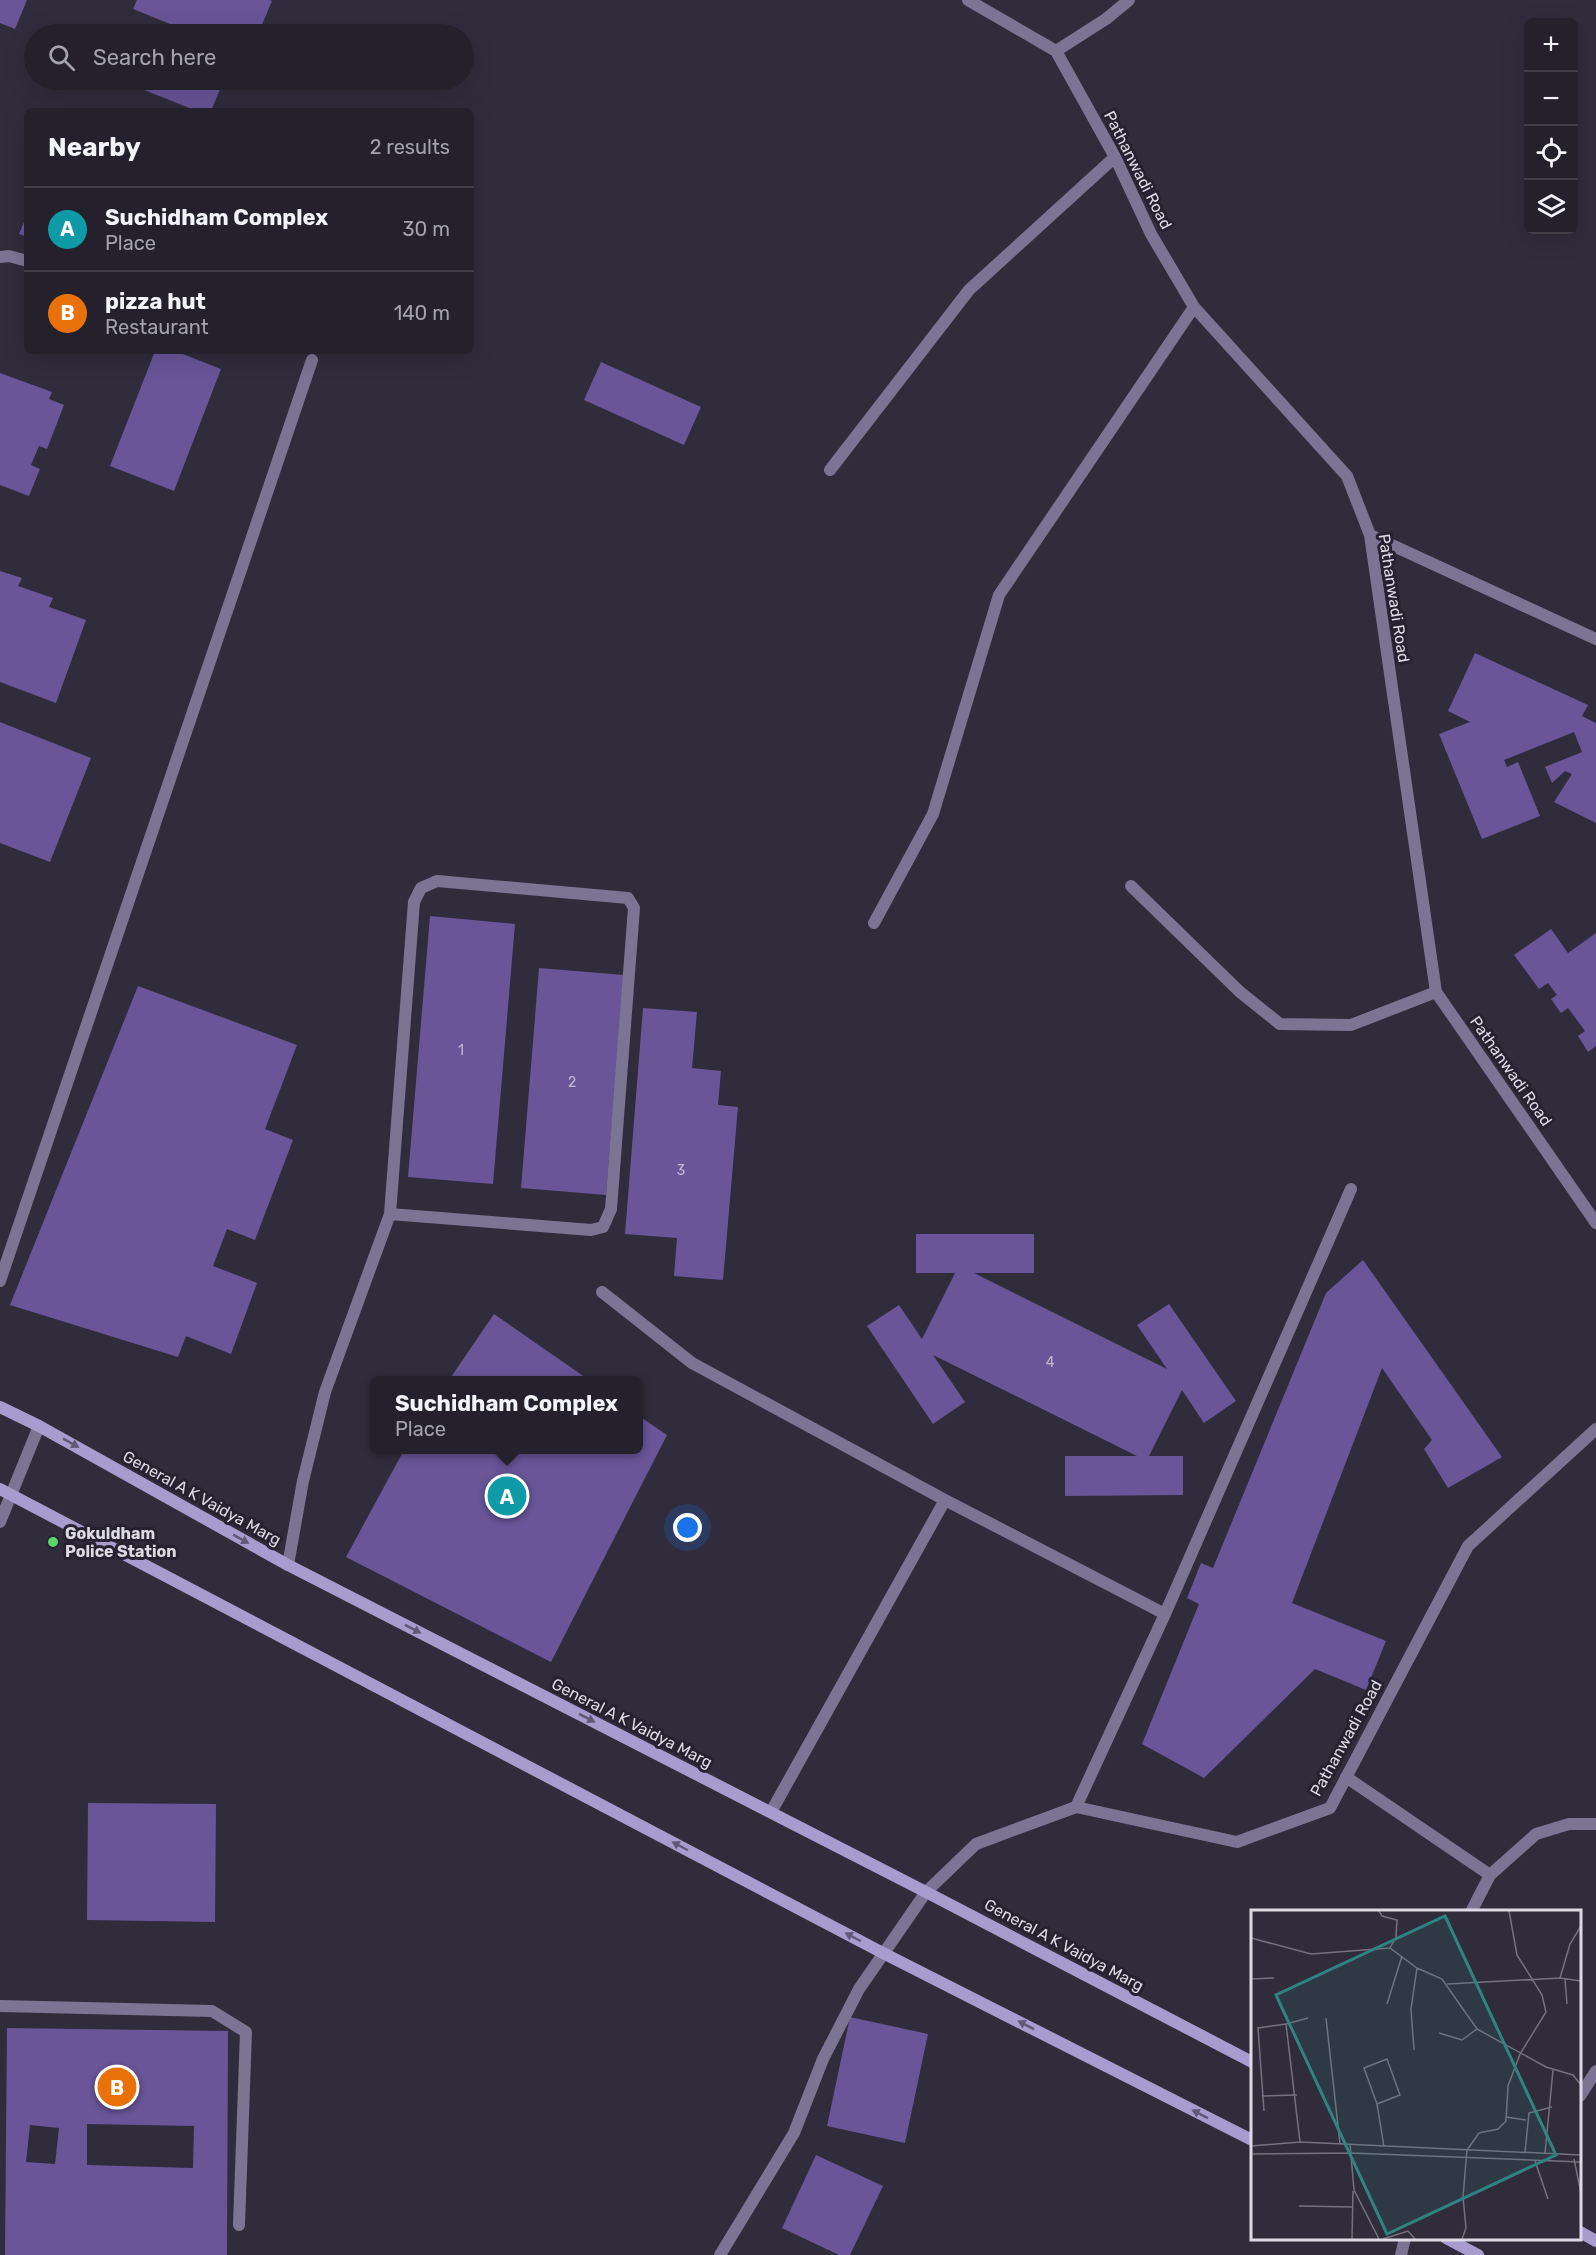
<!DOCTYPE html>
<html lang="en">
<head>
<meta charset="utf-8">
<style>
  body { margin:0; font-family:Rubik,sans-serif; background:#302e39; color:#f1f3f6 }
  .controls { position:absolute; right:18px; top:18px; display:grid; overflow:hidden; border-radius:9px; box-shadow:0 6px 24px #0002 }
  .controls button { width:54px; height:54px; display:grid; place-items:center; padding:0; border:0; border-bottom:2px solid #413e49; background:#24212d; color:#f1f3f6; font:30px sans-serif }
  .you { position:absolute; left:688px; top:1528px; width:21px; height:21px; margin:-15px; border:4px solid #fff; border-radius:50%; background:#1a73e8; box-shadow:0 0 0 9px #1a73e833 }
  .badge { display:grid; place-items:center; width:39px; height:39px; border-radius:50%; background:#5cd56d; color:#fff; font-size:20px; font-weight:700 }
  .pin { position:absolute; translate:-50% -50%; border:3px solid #fff; box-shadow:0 2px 6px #0006 }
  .popup { position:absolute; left:370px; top:1376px; width:273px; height:78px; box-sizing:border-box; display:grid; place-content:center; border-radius:9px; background:#24212d; filter:drop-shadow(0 2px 4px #0005); font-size:20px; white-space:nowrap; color:#a3a3aa }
  .popup b { font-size:22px; color:#f1f3f6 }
  .popup::after { content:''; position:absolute; left:50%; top:100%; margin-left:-12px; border:12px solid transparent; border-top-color:#24212d }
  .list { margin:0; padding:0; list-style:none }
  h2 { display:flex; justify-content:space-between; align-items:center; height:78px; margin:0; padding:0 24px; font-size:26px }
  h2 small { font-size:20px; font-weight:400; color:#a3a3aa }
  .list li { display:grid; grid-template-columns:39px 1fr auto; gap:18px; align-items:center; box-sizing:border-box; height:84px; padding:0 24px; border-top:2px solid #413e49 }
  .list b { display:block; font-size:22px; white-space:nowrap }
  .list p { margin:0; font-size:20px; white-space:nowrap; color:#a3a3aa }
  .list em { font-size:20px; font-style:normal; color:#a3a3aa }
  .icon { flex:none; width:33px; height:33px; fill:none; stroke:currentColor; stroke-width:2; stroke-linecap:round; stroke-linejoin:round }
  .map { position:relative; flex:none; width:1596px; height:2255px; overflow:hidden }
  .search { position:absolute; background:#24212d; box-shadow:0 6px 24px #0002; left:24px; top:24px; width:450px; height:66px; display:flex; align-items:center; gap:15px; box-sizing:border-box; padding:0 21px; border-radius:33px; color:#a3a3aa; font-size:22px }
  .panel { position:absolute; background:#24212d; box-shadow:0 6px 24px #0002; left:24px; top:108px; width:450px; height:246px; border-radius:9px }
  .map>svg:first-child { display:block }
  .building { fill:#695598; fill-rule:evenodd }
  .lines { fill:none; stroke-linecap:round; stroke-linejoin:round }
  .service { stroke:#7c7493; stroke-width:12 }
  .minor { stroke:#7c7493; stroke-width:12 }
  .tertiary { stroke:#7c7493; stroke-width:12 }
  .secondary { stroke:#a89bcd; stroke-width:12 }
  .oneway { fill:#605877 }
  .poi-dot { fill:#5cd56d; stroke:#262231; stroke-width:2 }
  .labels { text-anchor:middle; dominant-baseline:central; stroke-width:6; stroke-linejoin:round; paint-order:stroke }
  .number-label { font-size:14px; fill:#bfb9d1 }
  .street-label { font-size:16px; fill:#dcdae4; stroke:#262231 }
  .poi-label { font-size:16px; font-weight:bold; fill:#dcdae4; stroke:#262231; text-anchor:start }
  .inset-road { fill:none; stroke:#75727f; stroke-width:1.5 }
  .view { fill:#2e8580; fill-opacity:0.15; stroke:#2e8580; stroke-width:3 }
  .inset-edge { fill:none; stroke:#dcdae4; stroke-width:3 }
</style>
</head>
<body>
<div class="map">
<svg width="1596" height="2255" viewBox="0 0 1596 2255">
  <rect width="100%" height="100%" fill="#302c3c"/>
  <path class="building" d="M0,0h27l-12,29 -15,-6z
    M137,0h133l2,1 -14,33h-63l-62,-25z
    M122,28l16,6h-19z
    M119,80h105l-13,31h-14z
    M27,215v22l-8,-3z
    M155,351h20l46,18 -47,122 -64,-25z
    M601,362l100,45 -17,38 -100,-45z
    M0,373l52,19 -3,7 15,6 -17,44 -8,-3 -8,19 9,4 -11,27 -29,-11z
    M0,571l22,7 -4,8 35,12 -4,9 37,13 -30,83 -56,-21z
    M1475,653l113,52 -6,11 14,7v100l-42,-21 18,-28 -7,-3 -13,12 -7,-16 37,-15 -8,-20 -70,28 3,7 11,-5 22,54 -58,23 -43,-105 31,-12 -22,-11z
    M0,722l91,36 -41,104 -50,-19z
    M430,916l85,8 -22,260 -85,-7z
    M1551,929l17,24 28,-20v113l-8,6 -10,-16 7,-5 -17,-23 -7,5 -10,-14 6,-4 -9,-12 -9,6 -25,-34z
    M539,968l85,7 -18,220 -85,-7z
    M138,986l159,59 -32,84 28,11 -38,100 -28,-11 -14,37 44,17 -26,71 -45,-18 -8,21 -168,-52z
    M643,1008l54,4 -5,56 29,3 -3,34 20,2 -15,173 -49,-4 3,-38 -52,-4z
    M916,1234h118v39h-60l193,96 -30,-44 32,-21 67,97 -32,22 -22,-33 -33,66h34v39l-118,1v-40h72l-204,-101 32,47 -32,22 -66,-98 32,-21 23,34 33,-66h-39z
    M1363,1260l139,197 -54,31 -24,-39 8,-9 -50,-72 -90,235 94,38 -20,49 -51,-21 -111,109 -62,-34 57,-140 -12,-6 14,-35 12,5 113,-275z
    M494,1314l95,66h-140z
    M639,1416l28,19 -116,227 -205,-105 58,-107h235z
    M88,1803l128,1 -1,118 -128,-2z
    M850,2017l78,17 -23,109 -78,-17z
    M7,2028l221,3 -1,224h-222zM87,2124l107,2 -1,42 -106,-3zM30,2125l29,3 -4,36 -29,-2z
    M816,2155l67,31 -33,69h-11l-57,-27z"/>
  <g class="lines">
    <path class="service" d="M602,1292l90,71 253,137 220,114
      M1076,1807l89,-193 186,-425
      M771,1812l174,-312
      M0,2006l212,5 34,21 -7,193"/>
    <path class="minor" d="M968,0l88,51 59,106 36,77 43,73 153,169 23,59 66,457 160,231
      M1056,51l50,-32 23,-19
      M0,257l9,-1 18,5
      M830,470l139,-180 146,-133
      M1370,535l226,104
      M1131,886l109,106 40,32 71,1 85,-33
      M874,923l59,-109 66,-219 195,-288
      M0,1281l312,-921
      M288,1565l15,-84 22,-89 65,-178 24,-312 7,-14 16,-7 191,17 6,10 -23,301 -8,18 -12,3 -201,-16
      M1346,1777l144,98
      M1471,1912l19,-37 46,-41 33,-10h27
      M1580,2096l16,-25
      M720,2255l74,-122 29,-74 36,-70 67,-97 50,-48 100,-37 161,35 93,-34 138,-262 128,-117
      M1401,2255l4,-17"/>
    <path class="tertiary" d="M0,1522l39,-96"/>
    <path class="secondary" d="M0,1407l39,19 249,139 638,327 326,170
      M0,1489l883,464 369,187
      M1580,2232l16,9
      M1446,2238l32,17"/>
  </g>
  <defs><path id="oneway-solid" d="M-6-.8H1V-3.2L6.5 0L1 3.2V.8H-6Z" transform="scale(1.5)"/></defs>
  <g class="oneway">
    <use href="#oneway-solid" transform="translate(71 1443) rotate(29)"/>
    <use href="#oneway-solid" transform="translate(241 1539) rotate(29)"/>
    <use href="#oneway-solid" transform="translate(413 1629) rotate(27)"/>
    <use href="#oneway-solid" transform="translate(587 1718) rotate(27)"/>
    <use href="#oneway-solid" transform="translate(680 1846) rotate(-152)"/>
    <use href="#oneway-solid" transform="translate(853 1937) rotate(-152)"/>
    <use href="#oneway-solid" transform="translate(1026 2025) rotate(-153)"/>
    <use href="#oneway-solid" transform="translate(1200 2114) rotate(-153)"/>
  </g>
  <circle class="poi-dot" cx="53" cy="1542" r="6"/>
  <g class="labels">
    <g class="number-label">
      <text x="461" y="1050">1</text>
      <text x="572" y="1082">2</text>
      <text x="681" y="1170">3</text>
      <text x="1050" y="1362">4</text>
    </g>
    <g class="street-label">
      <text transform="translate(1138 170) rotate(63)">Pathanwadi Road</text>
      <text transform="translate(1394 598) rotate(81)">Pathanwadi Road</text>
      <text transform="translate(1511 1071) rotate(55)">Pathanwadi Road</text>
      <text transform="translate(202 1498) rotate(29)">General A K Vaidya Marg</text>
      <text transform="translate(632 1723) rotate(27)">General A K Vaidya Marg</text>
      <text transform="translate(1346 1738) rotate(-61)">Pathanwadi Road</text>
      <text transform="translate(1064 1945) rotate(28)">General A K Vaidya Marg</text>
    </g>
    <g class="poi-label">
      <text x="65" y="1533">Gokuldham<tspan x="65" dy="18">Police Station</tspan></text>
    </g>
  </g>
  <g transform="translate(1251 1910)">
    <rect width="330" height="330" fill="#302c3c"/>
    <path class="inset-road" d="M128,1l3,5 15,4 -1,17 -6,11M0,28l60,16 79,-6 27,20 25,11 35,50 69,38 27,8 8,10M309,68l10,-34 11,-18M0,69l23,-1M314,69l2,25M196,74l113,-6 21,3M136,94l15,-48M75,108l14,126M188,123l23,7 15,-11M163,140l-3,-41 6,-41M11,186l35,-1M126,194l23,-9 -13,-36 -23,9 13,36 7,43M13,201l-6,-83 28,-4M255,207l20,3M49,232l-14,-118 22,-6M99,234l4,46 25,49M0,236l49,-4 281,13M274,242l4,-39 23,-6M294,243l8,-83M0,244l100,-1 230,9M323,249l7,34M284,251l13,38M48,296l54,1M101,329l1,-48M132,329l25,-8 7,8M211,329l4,-11 -3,-31 4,-47 12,-17 19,-4 8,-8 2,-35 12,-32 26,-42 -4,-17 -25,-40 -8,-44"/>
    <path class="view" d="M194,6l111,239 -169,79 -111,-239z"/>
    <rect width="330" height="330" class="inset-edge"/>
  </g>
</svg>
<div class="controls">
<button>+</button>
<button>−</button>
<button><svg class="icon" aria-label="locate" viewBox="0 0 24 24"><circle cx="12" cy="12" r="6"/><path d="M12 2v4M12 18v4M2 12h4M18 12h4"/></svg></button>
<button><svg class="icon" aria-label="layers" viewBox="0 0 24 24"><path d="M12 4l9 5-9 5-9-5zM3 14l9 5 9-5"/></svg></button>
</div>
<div class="you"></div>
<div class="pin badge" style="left:507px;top:1496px;background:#0f9aa8">A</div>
<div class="popup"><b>Suchidham Complex</b>Place</div>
<div class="pin badge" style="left:117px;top:2087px;background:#e8710a">B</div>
<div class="search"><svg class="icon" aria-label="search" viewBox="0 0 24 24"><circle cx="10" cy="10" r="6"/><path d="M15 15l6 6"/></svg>Search here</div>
<section class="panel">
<h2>Nearby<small>2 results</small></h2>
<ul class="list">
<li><span class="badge" style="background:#0f9aa8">A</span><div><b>Suchidham Complex</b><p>Place</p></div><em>30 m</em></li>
<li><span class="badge" style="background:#e8710a">B</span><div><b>pizza hut</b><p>Restaurant</p></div><em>140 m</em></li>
</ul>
</section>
</div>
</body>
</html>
